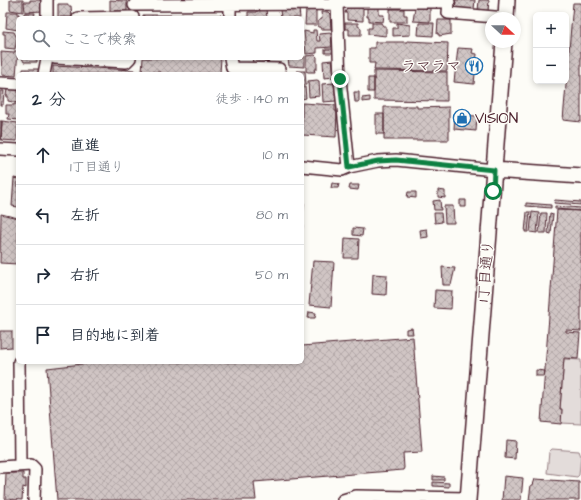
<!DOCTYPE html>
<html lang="ja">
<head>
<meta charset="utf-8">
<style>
  body { margin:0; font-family:"Architects Daughter","Klee One",sans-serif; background:#f6f6f7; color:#1f2937 }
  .controls { position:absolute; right:12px; top:12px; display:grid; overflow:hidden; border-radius:6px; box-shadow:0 2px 6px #0003 }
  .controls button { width:36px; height:36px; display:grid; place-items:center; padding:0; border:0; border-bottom:1px solid #e0e1e3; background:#fff; color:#1f2937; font:20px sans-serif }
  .compass { position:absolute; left:485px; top:12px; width:36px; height:36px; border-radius:50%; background:#fff; box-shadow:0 2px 6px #0003; rotate:111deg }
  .stop { position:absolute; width:12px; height:12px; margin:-9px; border:3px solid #0b8043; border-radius:50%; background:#fff }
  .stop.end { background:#0b8043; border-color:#fff; box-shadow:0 1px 4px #0008 }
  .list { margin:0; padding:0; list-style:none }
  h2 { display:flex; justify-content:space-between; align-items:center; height:52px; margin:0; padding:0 16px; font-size:17px }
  h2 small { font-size:13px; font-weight:400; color:#747a83 }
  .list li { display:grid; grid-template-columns:26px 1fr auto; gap:12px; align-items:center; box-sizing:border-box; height:60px; padding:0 16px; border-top:1px solid #e0e1e3 }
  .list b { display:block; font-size:15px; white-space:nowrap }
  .list p { margin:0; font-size:13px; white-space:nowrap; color:#747a83 }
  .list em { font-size:13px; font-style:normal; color:#747a83 }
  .icon { flex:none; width:22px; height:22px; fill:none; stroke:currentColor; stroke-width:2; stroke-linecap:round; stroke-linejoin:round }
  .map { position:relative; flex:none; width:581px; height:500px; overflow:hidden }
  .search { position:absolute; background:#fff; box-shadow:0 2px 6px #0003; left:16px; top:16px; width:288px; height:44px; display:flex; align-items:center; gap:10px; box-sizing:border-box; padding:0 14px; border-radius:6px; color:#747a83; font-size:15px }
  .panel { position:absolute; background:#fff; box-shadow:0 2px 6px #0003; left:16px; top:72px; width:288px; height:292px; border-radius:6px }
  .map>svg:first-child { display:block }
  .green { fill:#e3dcda; stroke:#967e82 }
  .building { fill:url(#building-cross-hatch); stroke:#4a1f2b }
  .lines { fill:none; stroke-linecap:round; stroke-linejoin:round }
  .street-casing { stroke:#4a1f2b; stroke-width:14 }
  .secondary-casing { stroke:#4a1f2b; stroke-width:18 }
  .street { stroke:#fdfcf7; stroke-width:11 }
  .secondary { stroke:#fdfcf7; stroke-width:15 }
  .route { stroke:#0b8043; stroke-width:5 }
  .labels { text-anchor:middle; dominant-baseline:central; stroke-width:3; stroke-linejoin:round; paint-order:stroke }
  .poi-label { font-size:15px; fill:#4a1f2b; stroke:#fdfcf7; text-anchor:end }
  .street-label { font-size:15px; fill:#4a1f2b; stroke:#fdfcf7 }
</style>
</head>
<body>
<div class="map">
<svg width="581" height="500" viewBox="0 0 581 500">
  <defs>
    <pattern id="building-cross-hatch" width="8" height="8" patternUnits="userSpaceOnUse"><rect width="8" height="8" fill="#d0c5c4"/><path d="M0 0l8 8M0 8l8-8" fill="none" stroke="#b4a9a9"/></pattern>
  </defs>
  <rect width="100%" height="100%" fill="#fdfcf7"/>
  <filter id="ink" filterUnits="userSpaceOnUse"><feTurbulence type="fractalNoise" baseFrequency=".025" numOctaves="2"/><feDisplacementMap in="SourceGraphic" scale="8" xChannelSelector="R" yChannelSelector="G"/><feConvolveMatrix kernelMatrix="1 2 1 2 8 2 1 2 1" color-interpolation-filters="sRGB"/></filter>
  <g filter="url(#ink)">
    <path class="green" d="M564,359l17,1v64l-20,-1 1,-13 -2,-1z
      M552,449l27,2 2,5 -2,19 -2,2 -30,-4 2,-21z"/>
    <path class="building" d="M10,0h13v12l-13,-2z
      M30,0h12l1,11 -18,1 -1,-10h6z
      M110,0l17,1v10h-17z
      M453,0h22l-1,9 -19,-1 1,-6h-3z
      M479,0h10l-1,12 -10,-1z
      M573,3h8v119l-18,-2z
      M58,4h10v2h3l1,11h-14z
      M347,8h16v13l-16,-1v-7h-2z
      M367,8h12v7h5l-1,7 -14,-1v-4h-2z
      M415,8h15v14l-17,-1z
      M257,9h9l1,9h-19v-6h9z
      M299,9l1,9h-19l-1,-8z
      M306,9h10v16h-11z
      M390,9h14v6h3v7h-17z
      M7,12h11v2l2,1 -2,15 -12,-2z
      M321,12h7l2,2 1,15h-10v-2h-3v-6l4,-2z
      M24,13h11l-1,5h-10z
      M143,15h78v3h-78z
      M438,20h13v14l-12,2v-2h-2z
      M345,23h13v3l3,2v7h-12v-6h-4z
      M372,23h9l2,3h3v10l-18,-2v-6h4z
      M397,23l13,2v10l-17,1v-8h4z
      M419,23h15l-1,13 -15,-1z
      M313,30h3l1,11h3l-1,-7 12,-1 1,14 -15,1v5l-11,1 -2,-23 9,2z
      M3,31l11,1 3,6 -2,11 -10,-1v-14h-2z
      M407,41l41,2 -1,28 -73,-1 1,-7h-6v-15h6v-6h32z
      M458,48l15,1 -1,4 5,1 -3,30 -20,-2z
      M325,49h8v4h-8z
      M14,51h4l-2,25 -14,-1 -1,-23 13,1z
      M315,55l2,2v12h-3l1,3h-7l-2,-1v-15z
      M302,56h2v11l-15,-1 -1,-8h14z
      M22,58h15v4h-13z
      M143,58h78l-1,15 -59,1v-2h-19z
      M252,58h18l-2,1v3l-15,1z
      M332,60l3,17 -11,1 -1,-17z
      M53,66l81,4v4h-81z
      M23,69h17v5h-17z
      M297,71h8l1,14h-4v-11h-6z
      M374,71l73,1v29l-73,-1z
      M368,78h6v14h-6z
      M317,80l2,1 1,15 -11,1 -1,-16z
      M334,83l2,18 -13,1 -1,-18z
      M302,87h3l1,11 -4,1z
      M7,89l11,1v13l-10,-2v-5h-2z
      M0,91h4l-1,14h-3z
      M354,92h5v10h-4z
      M370,97v4l-8,1v-4z
      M302,103l33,2v6h2l-1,26 -34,-2z
      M14,104h4v16l-10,-1 1,-5h-3v-9h8z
      M405,106h12v2l32,-1v33h-65v-33h21z
      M376,114h8v20h-8z
      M455,115l22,1 -1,15 -22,-2z
      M0,121h2l-1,19h-1z
      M2,121l16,2 -1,18 -16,-1z
      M14,178l4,1v28l-6,-1z
      M332,183l7,1 -1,4h-7z
      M350,185h9l-1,5 -9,-1z
      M438,190l7,1v7l-7,-1z
      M408,192h8v6l-9,-1z
      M440,200l1,10h-7l-1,-9z
      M460,200h6v7h-6z
      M555,200l26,2v3l-27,-2z
      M302,203h2l-2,35z
      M526,203l25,2v3l-25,-2z
      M444,206h9l1,17h-9z
      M555,206l26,2v3l-26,-2z
      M557,210l24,1v120l-15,-1v2l14,1 -2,26 -14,-1 -4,51h2l-1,15 -20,-2z
      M527,212h3l-2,20h-3z
      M532,212l7,1 -2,20 -7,-1z
      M434,213h7l1,9 -7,1z
      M541,213h6l-1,20h-7z
      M550,213l3,1 -2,20 -3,-1z
      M1,214l17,4v46l-18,-1z
      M353,228l10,1 -1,7 -9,-1z
      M427,229l1,8 -7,1 -1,-8z
      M345,238l14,1 -1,19h-14z
      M313,261l21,1 -3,45 -22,-2z
      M442,267l13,1 -4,17h-8z
      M373,274l14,1 -1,20 -14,-1z
      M435,290l17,1 -1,18 -17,-1z
      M309,312l7,1 -1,5h-7z
      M412,328l1,6h-7v-5z
      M0,331h12v16l-12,1z
      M413,337l9,115 -19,1 1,15 -1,2 -149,12 2,18h-199l-10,-132 53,-6h202v-16z
      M536,370l9,1 -1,5h-8z
      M506,440l10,1 -1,18 -10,-1z
      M6,473h17v6h3v9l-3,-1 -1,13 -17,-1z
      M433,476l11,1v3h-11z
      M504,476l19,2 -2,22h-19z
      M535,479l44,3v18h-50l2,-15h2z
      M433,482l16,1v4l-16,-1z"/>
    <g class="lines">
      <defs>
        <path id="street" d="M337,4l3,75 9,88
          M134,5l203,-1 6,-2h106l-1,11 58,5
          M47,18v-18
          M78,18l55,-1
          M230,18v-13
          M55,58l71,4 4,-4
          M230,58l2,10 47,1 1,5
          M44,74l3,-16
          M0,83l18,1
          M0,149l18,1
          M302,166l40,4 7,-3 29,-6 18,-1 98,10
          M19,362l1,103
          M0,467l31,-2 4,4 -1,31
          M343,500l13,-4 112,2"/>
        <path id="secondary" d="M506,18l1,-18
          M494,170l87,6
          M468,500l36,-458"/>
      </defs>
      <use href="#street" class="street-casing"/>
      <use href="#secondary" class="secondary-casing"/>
      <use href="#street" class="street"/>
      <use href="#secondary" class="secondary"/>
    </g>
  </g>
  <g class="lines" filter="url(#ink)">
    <path class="route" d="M340,79l9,88 29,-6 18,-1 98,10 -1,21"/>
  </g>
  <defs>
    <symbol id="restaurant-ring" viewBox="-11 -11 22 22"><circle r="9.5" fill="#fdfcf7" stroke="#1f6fb2" stroke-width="1.5"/><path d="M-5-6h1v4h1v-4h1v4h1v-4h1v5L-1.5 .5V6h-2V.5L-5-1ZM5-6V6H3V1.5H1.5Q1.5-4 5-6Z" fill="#1f6fb2"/></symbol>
    <symbol id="shop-ring" viewBox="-11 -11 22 22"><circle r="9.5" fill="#fdfcf7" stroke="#1f6fb2" stroke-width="1.5"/><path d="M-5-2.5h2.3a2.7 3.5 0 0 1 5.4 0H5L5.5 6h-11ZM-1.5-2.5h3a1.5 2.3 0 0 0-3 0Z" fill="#1f6fb2"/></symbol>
  </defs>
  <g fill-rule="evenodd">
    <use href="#restaurant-ring" x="464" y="56" width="20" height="20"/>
    <use href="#shop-ring" x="452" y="108" width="20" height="20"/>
  </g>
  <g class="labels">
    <g class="poi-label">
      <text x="461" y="66">ラマラマ</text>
      <text x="475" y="118" text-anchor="start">VISION</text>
    </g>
    <g class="street-label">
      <text transform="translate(486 271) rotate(-85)">1丁目通り</text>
    </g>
  </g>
</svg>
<div class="controls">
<button>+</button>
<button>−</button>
</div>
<svg class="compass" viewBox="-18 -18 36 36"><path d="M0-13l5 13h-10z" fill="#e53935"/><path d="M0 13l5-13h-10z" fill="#747a83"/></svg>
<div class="stop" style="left:493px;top:191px"></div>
<div class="stop end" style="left:340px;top:79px"></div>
<div class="search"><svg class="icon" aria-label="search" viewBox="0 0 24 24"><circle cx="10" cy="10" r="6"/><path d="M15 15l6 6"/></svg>ここで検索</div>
<section class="panel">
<h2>2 分<small>徒歩 · 140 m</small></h2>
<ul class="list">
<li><svg class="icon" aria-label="ahead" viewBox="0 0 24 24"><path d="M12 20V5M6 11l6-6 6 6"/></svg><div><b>直進</b><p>1丁目通り</p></div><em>10 m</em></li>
<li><svg class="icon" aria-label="left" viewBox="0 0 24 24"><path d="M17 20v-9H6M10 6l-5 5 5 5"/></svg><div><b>左折</b></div><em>80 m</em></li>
<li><svg class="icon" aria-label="right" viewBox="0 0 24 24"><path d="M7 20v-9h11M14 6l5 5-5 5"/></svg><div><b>右折</b></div><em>50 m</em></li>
<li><svg class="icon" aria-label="arrive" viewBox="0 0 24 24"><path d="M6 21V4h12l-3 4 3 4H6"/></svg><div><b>目的地に到着</b></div></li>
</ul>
</section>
</div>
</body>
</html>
